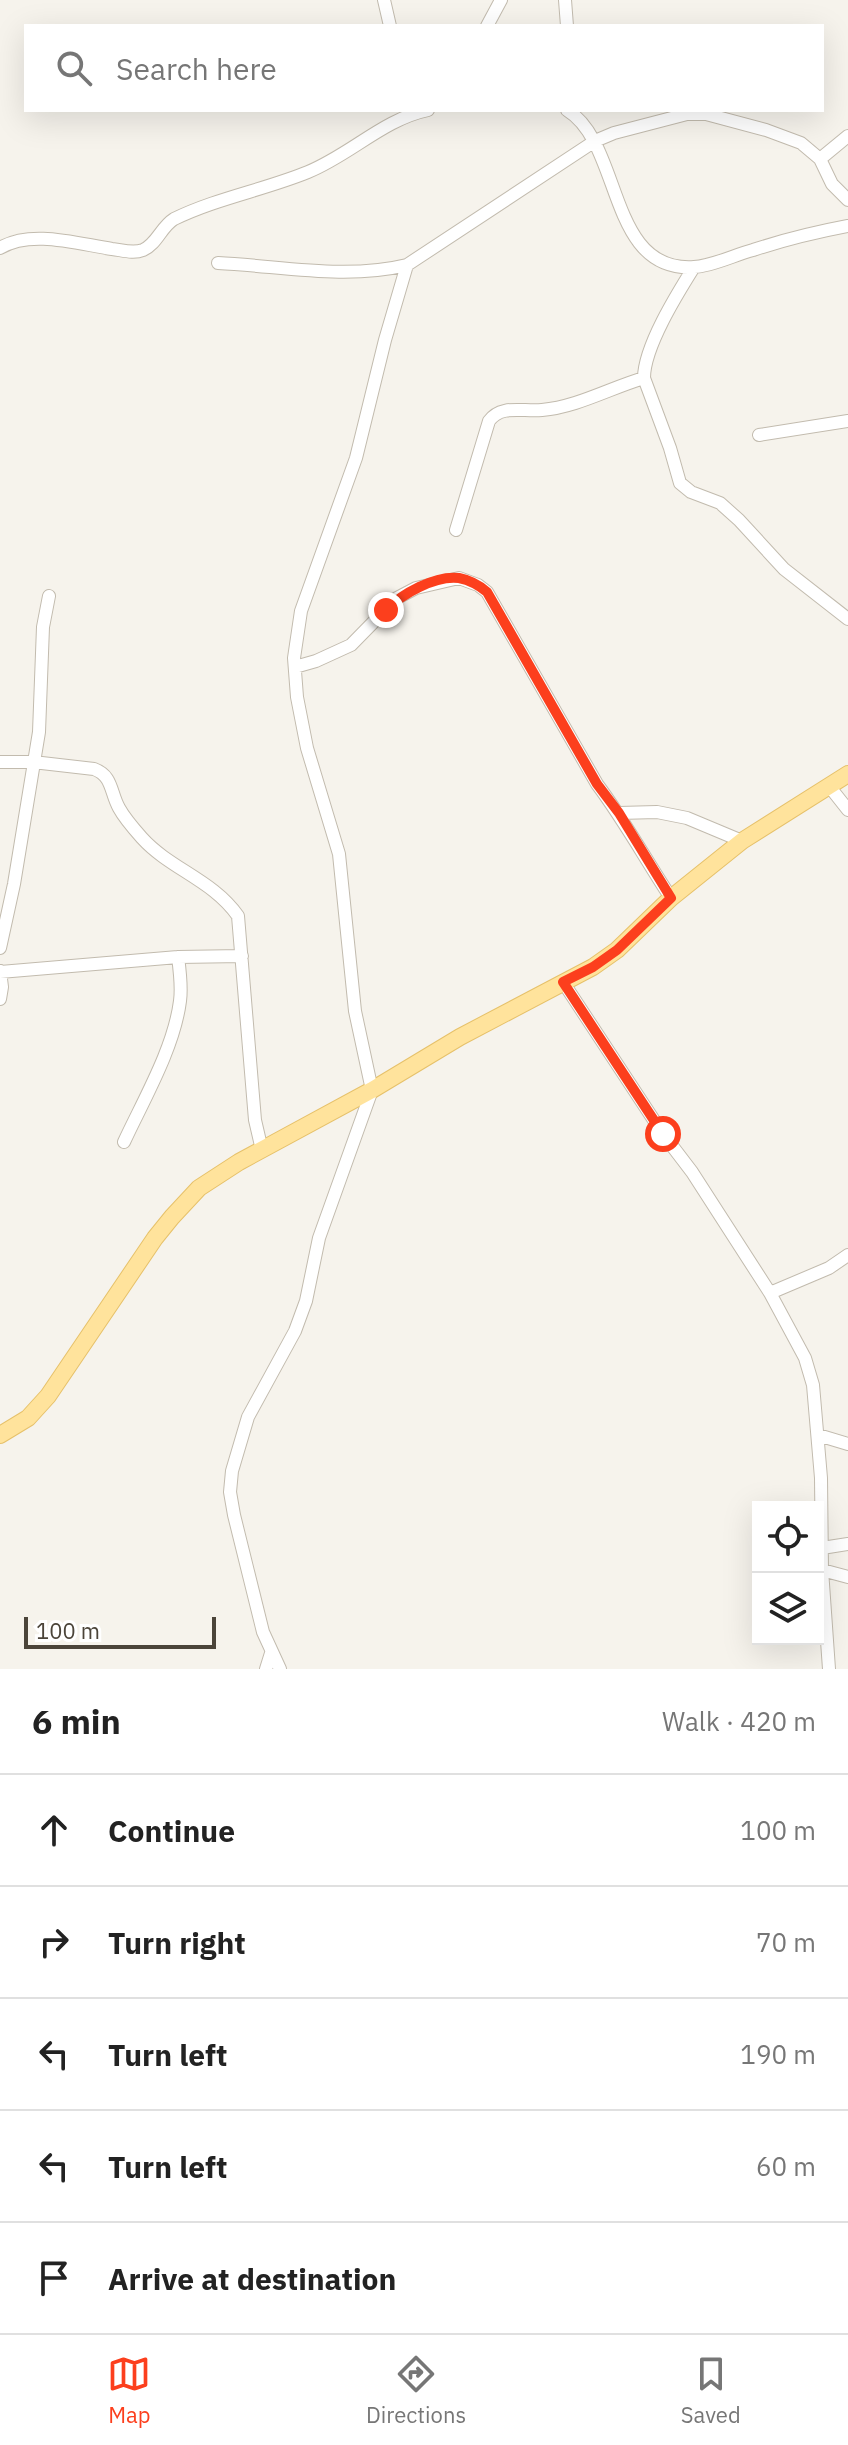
<!DOCTYPE html>
<html lang="en">
<head>
<meta charset="utf-8">
<style>
  body { margin:0; font-family:"IBM Plex Sans",sans-serif; background:#f6f6f6; color:#222 }
  .controls { position:absolute; right:24px; bottom:24px; display:grid; overflow:hidden; border-radius:0px; box-shadow:0 8px 32px #0002 }
  .controls button { width:72px; height:72px; display:grid; place-items:center; padding:0; border:0; border-bottom:2px solid #e0e0e0; background:#fff; color:#222; font:40px sans-serif }
  .scale { position:absolute; left:24px; bottom:20px; width:192px; box-sizing:border-box; padding-left:8px; border:4px solid #4b4439; border-top:0; font-size:22px; line-height:28px; white-space:nowrap; color:#4b4439; -webkit-text-stroke:6px #fff; paint-order:stroke }
  .stop { position:absolute; width:24px; height:24px; margin:-18px; border:6px solid #fc3f1d; border-radius:50%; background:#fff }
  .stop.end { background:#fc3f1d; border-color:#fff; box-shadow:0 2px 8px #0008 }
  .list { margin:0; padding:0; list-style:none }
  h2 { display:flex; justify-content:space-between; align-items:center; height:104px; margin:0; padding:0 32px; font-size:34px }
  h2 small { font-size:26px; font-weight:400; color:#767676 }
  .list li { display:grid; grid-template-columns:52px 1fr auto; gap:24px; align-items:center; box-sizing:border-box; height:112px; padding:0 32px; border-top:2px solid #e0e0e0 }
  .list b { display:block; font-size:30px; white-space:nowrap }
  .list em { font-size:26px; font-style:normal; color:#767676 }
  .icon { flex:none; width:44px; height:44px; fill:none; stroke:currentColor; stroke-width:2; stroke-linecap:round; stroke-linejoin:round }
  .map { position:relative; flex:none; width:848px; height:1669px; overflow:hidden }
  .search { position:absolute; background:#fff; box-shadow:0 8px 32px #0002; left:24px; right:24px; top:24px; height:88px; display:flex; align-items:center; gap:20px; box-sizing:border-box; padding:0 28px; border-radius:0px; color:#767676; font-size:30px }
  .sheet { height:664px; background:#fff }
  nav { display:flex; justify-content:space-around; align-items:center; box-sizing:border-box; height:112px; border-top:2px solid #e0e0e0; background:#fff; font-size:22px; color:#767676 }
  nav a { display:grid; justify-items:center; gap:4px }
  nav .on { color:#fc3f1d }
  .map>svg:first-child { display:block }
  .lines { fill:none; stroke-linecap:round; stroke-linejoin:round }
  .minor-casing { stroke:#c2bbae; stroke-width:14 }
  .major-casing { stroke:#e6c16a; stroke-width:18 }
  .minor { stroke:#fff; stroke-width:12 }
  .major { stroke:#ffe39c; stroke-width:16 }
  .route { stroke:#fc3f1d; stroke-width:10 }
</style>
</head>
<body>
<div class="map">
<svg width="848" height="1669" viewBox="0 0 848 1669">
  <rect width="100%" height="100%" fill="#f6f3ec"/>
  <g class="lines">
    <defs>
      <path id="minor" d="M384,0l6,26
        M565,0l2,26
        M487,26l14,-26
        M567,110c56,34 40,163 127,157 19,-1 40,-12 59,-17 31,-10 63,-18 95,-24
        M820,159l28,-23
        M0,248c31,-19 78,-4 112,1 10,1 21,5 31,1 14,-6 18,-23 31,-31 43,-21 90,-29 134,-47 42,-17 76,-53 120,-62
        M218,263c63,3 127,17 189,2l188,-124 19,-8 73,-19h19l60,16 35,13 19,16 12,25 16,16
        M694,267c-17,27 -50,80 -50,111l26,70 10,35 11,9 29,11 19,17 45,49 64,50
        M759,435l89,-14
        M456,530l33,-109c12,-17 34,-9 53,-11 35,-3 68,-22 102,-32
        M295,667l21,-6 35,-16 46,-47 19,-10 43,-10 19,7 9,7 110,192c27,36 49,76 74,114
        M0,762h33l61,7c19,7 16,23 25,39 6,11 15,21 23,30 28,31 71,42 96,78l17,204 7,30
        M829,786l19,24
        M619,813l38,-1 30,6 55,23
        M0,948l14,-64 25,-152 4,-105 6,-31
        M0,971l2,16 -2,12
        M0,972l178,-15 64,-1
        M563,982l100,152 29,38 78,121 35,65 8,27 8,93 1,92 7,99
        M124,1142c20,-43 50,-94 56,-141 2,-14 0,-29 -2,-44
        M770,1293l59,-25 19,-13
        M818,1435l30,9
        M822,1548l26,-4
        M822,1570l26,7
        M266,1669l5,-16
        M280,1669l-17,-37 -29,-117 -4,-23 2,-21 16,-54 47,-86 11,-30 13,-63 53,-148 -17,-79 -16,-157 -32,-106 -10,-51 -3,-39 7,-47 55,-153 29,-118 22,-75"/>
      <path id="major" d="M0,1435l28,-17 20,-22 107,-158 17,-21 27,-29 40,-26 133,-72 88,-53 133,-70 24,-17 54,-52 71,-57 106,-67"/>
    </defs>
    <use href="#minor" class="minor-casing"/>
    <use href="#major" class="major-casing"/>
    <use href="#minor" class="minor"/>
    <use href="#major" class="major"/>
  </g>
  <g class="lines">
    <path class="route" d="M386,610c16,-16 49,-35 73,-32 10,2 21,8 28,14l110,192 22,29 52,85 -54,52 -24,17 -30,15 100,152"/>
  </g>
</svg>
<div class="controls">
<button><svg class="icon" aria-label="locate" viewBox="0 0 24 24"><circle cx="12" cy="12" r="6"/><path d="M12 2v4M12 18v4M2 12h4M18 12h4"/></svg></button>
<button><svg class="icon" aria-label="layers" viewBox="0 0 24 24"><path d="M12 4l9 5-9 5-9-5zM3 14l9 5 9-5"/></svg></button>
</div>
<div class="scale">100 m</div>
<div class="stop" style="left:663px;top:1134px"></div>
<div class="stop end" style="left:386px;top:610px"></div>
<div class="search"><svg class="icon" aria-label="search" viewBox="0 0 24 24"><circle cx="10" cy="10" r="6"/><path d="M15 15l6 6"/></svg>Search here</div>
</div>
<section class="sheet">
<h2>6 min<small>Walk · 420 m</small></h2>
<ul class="list">
<li><svg class="icon" aria-label="ahead" viewBox="0 0 24 24"><path d="M12 20V5M6 11l6-6 6 6"/></svg><div><b>Continue</b></div><em>100 m</em></li>
<li><svg class="icon" aria-label="right" viewBox="0 0 24 24"><path d="M7 20v-9h11M14 6l5 5-5 5"/></svg><div><b>Turn right</b></div><em>70 m</em></li>
<li><svg class="icon" aria-label="left" viewBox="0 0 24 24"><path d="M17 20v-9H6M10 6l-5 5 5 5"/></svg><div><b>Turn left</b></div><em>190 m</em></li>
<li><svg class="icon" aria-label="left" viewBox="0 0 24 24"><path d="M17 20v-9H6M10 6l-5 5 5 5"/></svg><div><b>Turn left</b></div><em>60 m</em></li>
<li><svg class="icon" aria-label="arrive" viewBox="0 0 24 24"><path d="M6 21V4h12l-3 4 3 4H6"/></svg><div><b>Arrive at destination</b></div></li>
</ul>
</section>
<nav>
<a class="on"><svg class="icon" aria-label="map" viewBox="0 0 24 24"><path d="M3 6l6-2 6 2 6-2v14l-6 2-6-2-6 2zM9 4v14M15 6v14"/></svg>Map</a>
<a><svg class="icon" aria-label="directions" viewBox="0 0 24 24"><path d="M12 3l9 9-9 9-9-9zM9 14v-3h6M13 9l2 2-2 2"/></svg>Directions</a>
<a><svg class="icon" aria-label="saved" viewBox="0 0 24 24"><path d="M7 4h10v16l-5-4-5 4z"/></svg>Saved</a>
</nav>
</body>
</html>
